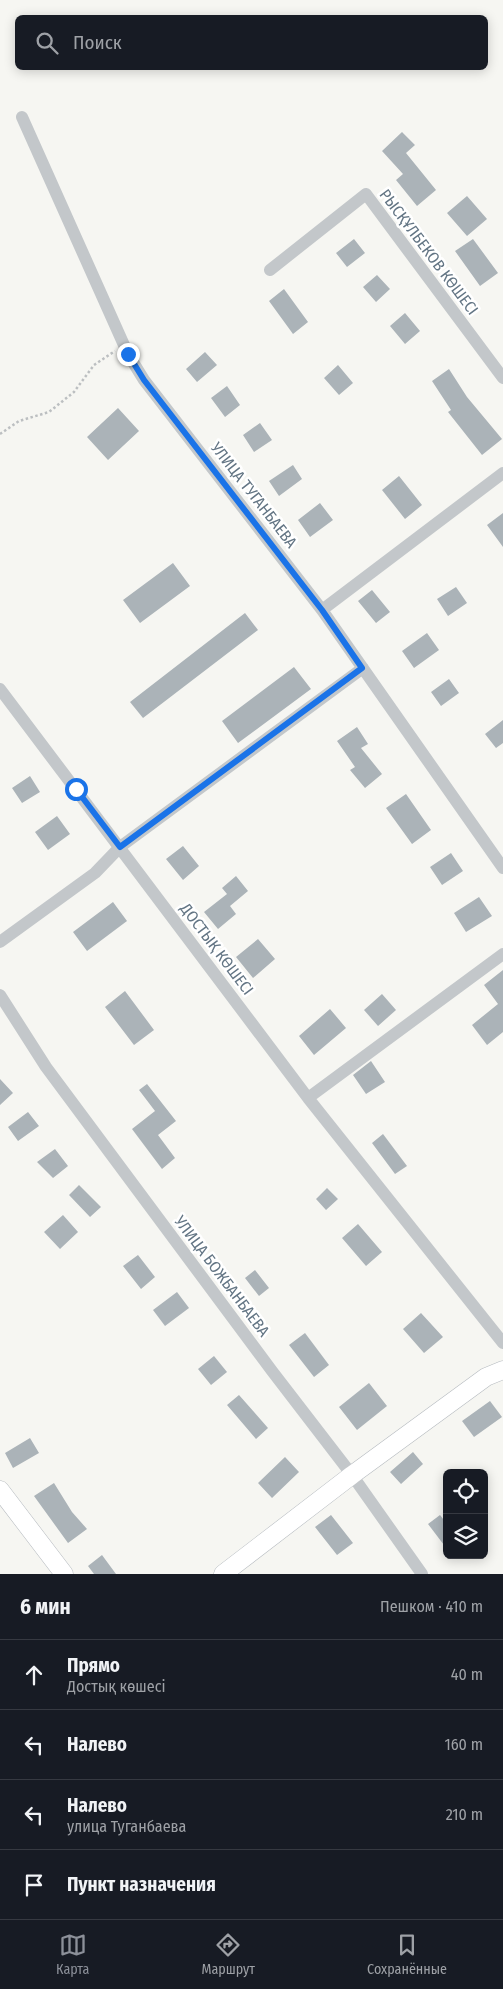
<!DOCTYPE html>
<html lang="ru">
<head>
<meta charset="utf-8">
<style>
  body { margin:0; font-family:"Fira Sans Condensed",sans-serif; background:#242831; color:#f1f3f6 }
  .controls { position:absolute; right:15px; bottom:15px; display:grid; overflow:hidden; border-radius:8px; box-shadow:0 2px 12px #0003 }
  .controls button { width:45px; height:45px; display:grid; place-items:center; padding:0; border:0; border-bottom:1px solid #363941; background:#171b24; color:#f1f3f6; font:25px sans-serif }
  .stop { position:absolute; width:15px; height:15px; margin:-11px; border:4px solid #1a73e8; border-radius:50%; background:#fff }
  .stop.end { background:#1a73e8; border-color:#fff; box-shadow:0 1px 5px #0008 }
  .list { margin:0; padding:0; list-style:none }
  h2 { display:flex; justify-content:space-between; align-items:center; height:65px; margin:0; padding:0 20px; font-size:21px }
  h2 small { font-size:16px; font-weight:400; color:#9ea1a6 }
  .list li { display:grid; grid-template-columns:32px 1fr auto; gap:15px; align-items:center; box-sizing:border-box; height:70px; padding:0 20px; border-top:1px solid #363941 }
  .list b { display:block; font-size:19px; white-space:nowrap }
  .list p { margin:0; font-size:16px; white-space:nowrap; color:#9ea1a6 }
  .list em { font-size:16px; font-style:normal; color:#9ea1a6 }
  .icon { flex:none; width:28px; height:28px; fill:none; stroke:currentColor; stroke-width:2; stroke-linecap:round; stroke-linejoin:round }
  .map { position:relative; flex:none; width:503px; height:1574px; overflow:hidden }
  .search { position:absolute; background:#171b24; box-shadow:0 2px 12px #0003; left:15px; right:15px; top:15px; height:55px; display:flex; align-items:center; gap:12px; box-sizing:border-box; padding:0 18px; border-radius:8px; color:#9ea1a6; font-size:19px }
  .sheet { height:345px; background:#171b24 }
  nav { display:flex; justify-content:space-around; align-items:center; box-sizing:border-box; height:70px; border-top:1px solid #363941; background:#171b24; font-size:14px; color:#9ea1a6 }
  nav a { display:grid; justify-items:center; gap:2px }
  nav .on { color:#8c9099 }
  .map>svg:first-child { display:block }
  .building { fill:#abb3b8 }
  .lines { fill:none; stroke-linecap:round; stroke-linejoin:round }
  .secondary-casing { stroke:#b5babf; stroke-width:19 }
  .path { stroke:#bcbfc1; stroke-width:2.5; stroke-dasharray:2.5 2.5; stroke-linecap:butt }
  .street { stroke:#c3c7ca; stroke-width:12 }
  .secondary { stroke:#fff; stroke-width:18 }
  .route { stroke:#1a73e8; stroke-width:6 }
  .labels { text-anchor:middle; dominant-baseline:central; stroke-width:5; stroke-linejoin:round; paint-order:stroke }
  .street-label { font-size:16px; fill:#637584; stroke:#fff }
</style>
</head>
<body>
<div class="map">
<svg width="503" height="1574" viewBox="0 0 503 1574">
  <rect width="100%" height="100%" fill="#f6f6f2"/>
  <path class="building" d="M402,132l13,13 -9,8 30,37 -19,16 -21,-26 7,-6 -21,-23z
    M467,196l20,23 -20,17 -20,-23z
    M354,239l11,14 -18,14 -11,-14z
    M473,239l25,34 -18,13 -25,-35z
    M377,275l13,14 -14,13 -13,-15z
    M284,289l24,33 -15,12 -24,-33z
    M405,313l15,18 -15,13 -15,-18z
    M205,352l12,13 -20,17 -11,-13z
    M338,365l15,18 -14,12 -15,-17z
    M449,369l18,28 35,42 -20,16 -34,-43 3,-2 -19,-29z
    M227,386l13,19 -15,12 -14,-19z
    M118,408l21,23 -31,29 -21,-23z
    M260,423l12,17 -18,12 -11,-17z
    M293,465l9,14 -23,17 -10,-15z
    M399,476l23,29 -17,14 -23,-29z
    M320,503l13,17 -23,17 -12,-17z
    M503,513v34l-16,-22z
    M173,563l17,23 -50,37 -17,-23z
    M456,587l11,16 -19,13 -11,-17z
    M372,590l18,22 -14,11 -18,-22z
    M245,613l13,17 -115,88 -13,-16z
    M427,633l12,17 -25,18 -12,-17z
    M294,667l17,22 -73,54 -16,-22z
    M449,679l10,14 -18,13 -10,-14z
    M503,720v23l-7,5 -11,-14z
    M357,727l11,17 -7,4 21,26 -17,14 -15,-18 5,-3 -18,-26z
    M30,776l10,16 -18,11 -10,-15z
    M406,794l25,36 -19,14 -26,-36z
    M57,816l13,18 -22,16 -13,-18z
    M183,846l16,20 -16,14 -17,-21z
    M451,853l12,18 -21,14 -12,-18z
    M236,876l12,15 -18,15 6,8 -18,15 -14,-17 23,-18 -5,-6z
    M479,897l13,19 -26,16 -12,-19z
    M113,902l14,19 -40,30 -14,-19z
    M258,939l17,20 -22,19 -17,-21z
    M503,970v62l-16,13 -15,-20 26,-21 -14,-19z
    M125,991l29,39 -20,15 -29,-38z
    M382,994l14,16 -18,16 -14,-16z
    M330,1009l16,19 -32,27 -15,-19z
    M371,1061l14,21 -19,12 -13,-19z
    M0,1079l13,14 -13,12z
    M147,1084l29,37 -18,14 17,23 -13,11 -30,-40 23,-18 -16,-21z
    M28,1112l11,14 -21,15 -10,-14z
    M383,1134l24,32 -12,8 -23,-31z
    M55,1149l13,17 -15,12 -16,-16z
    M79,1185l22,22 -11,10 -21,-22z
    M327,1188l11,11 -12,11 -10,-11z
    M63,1215l15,17 -18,17 -16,-17z
    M358,1224l24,28 -16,14 -24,-28z
    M138,1255l17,22 -14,12 -18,-23z
    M255,1270l14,18 -10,8 -14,-18z
    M177,1292l12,16 -24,18 -12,-16z
    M421,1313l22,24 -19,16 -21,-24z
    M305,1333l24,32 -15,12 -25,-32z
    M214,1356l13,16 -16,13 -13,-16z
    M369,1383l18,23 -30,24 -18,-23z
    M239,1395l29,33 -12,11 -29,-34z
    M490,1401l12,16 -28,20 -12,-16z
    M30,1438l9,15 -26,15 -8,-15z
    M413,1452l10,12 -22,20 -11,-12z
    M285,1457l14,15 -27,26 -14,-15z
    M54,1483l18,29 15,17 -19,14 -34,-47z
    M331,1515l22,28 -16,12 -22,-28z
    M440,1515l7,9v25l-19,-25z
    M102,1555l14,19h-22l-6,-8z"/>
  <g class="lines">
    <defs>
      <path id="secondary" d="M0,1490l64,84
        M223,1574l129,-99 134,-98 17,-7"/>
    </defs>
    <use href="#secondary" class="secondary-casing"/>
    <path class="path" d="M0,434l19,-13 30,-9 25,-20 20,-27 21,-14"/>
    <path class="street" d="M22,117l106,237 16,26 178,230 181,258
      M270,270l96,-76 137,184
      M322,610l181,-137
      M0,689l308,409 195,245
      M0,942l95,-69 25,-26 243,-179
      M0,995l46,72 226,304 80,104 70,99
      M308,1098l195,-144"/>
    <use href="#secondary" class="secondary"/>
  </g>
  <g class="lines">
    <path class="route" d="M76,789l44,58 242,-179 -40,-58 -178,-230 -16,-26"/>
  </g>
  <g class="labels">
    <g class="street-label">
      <text transform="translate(429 252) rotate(53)">РЫСҚҰЛБЕКОВ КӨШЕСІ</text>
      <text transform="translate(254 495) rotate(52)">УЛИЦА ТУГАНБАЕВА</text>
      <text transform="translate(217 949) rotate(53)">ДОСТЫҚ КӨШЕСІ</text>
      <text transform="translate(222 1276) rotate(53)">УЛИЦА БОЖБАНБАЕВА</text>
    </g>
  </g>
</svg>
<div class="controls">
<button><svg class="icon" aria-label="locate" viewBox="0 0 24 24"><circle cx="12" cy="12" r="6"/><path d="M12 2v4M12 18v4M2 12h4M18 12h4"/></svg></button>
<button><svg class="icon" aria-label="layers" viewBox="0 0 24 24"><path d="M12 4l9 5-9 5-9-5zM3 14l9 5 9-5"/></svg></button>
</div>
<div class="stop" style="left:76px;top:789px"></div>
<div class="stop end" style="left:128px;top:354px"></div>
<div class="search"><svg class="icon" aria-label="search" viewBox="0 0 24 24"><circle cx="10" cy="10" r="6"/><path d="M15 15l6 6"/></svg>Поиск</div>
</div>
<section class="sheet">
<h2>6 мин<small>Пешком · 410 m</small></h2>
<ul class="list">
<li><svg class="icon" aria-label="ahead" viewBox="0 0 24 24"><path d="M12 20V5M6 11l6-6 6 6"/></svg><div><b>Прямо</b><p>Достық көшесі</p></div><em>40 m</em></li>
<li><svg class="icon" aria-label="left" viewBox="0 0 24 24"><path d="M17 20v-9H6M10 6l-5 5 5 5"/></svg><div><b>Налево</b></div><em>160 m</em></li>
<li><svg class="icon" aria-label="left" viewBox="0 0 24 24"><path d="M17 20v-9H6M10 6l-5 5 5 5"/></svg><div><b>Налево</b><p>улица Туганбаева</p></div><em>210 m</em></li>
<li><svg class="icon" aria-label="arrive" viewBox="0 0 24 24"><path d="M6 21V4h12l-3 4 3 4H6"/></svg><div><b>Пункт назначения</b></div></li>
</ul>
</section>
<nav>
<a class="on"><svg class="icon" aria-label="map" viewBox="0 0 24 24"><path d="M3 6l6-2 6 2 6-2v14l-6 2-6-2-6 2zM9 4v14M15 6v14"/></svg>Карта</a>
<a><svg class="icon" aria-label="directions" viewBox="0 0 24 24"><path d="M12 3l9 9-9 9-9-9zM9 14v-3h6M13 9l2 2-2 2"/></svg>Маршрут</a>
<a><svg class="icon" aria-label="saved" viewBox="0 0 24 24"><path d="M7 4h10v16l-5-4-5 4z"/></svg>Сохранённые</a>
</nav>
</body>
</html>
